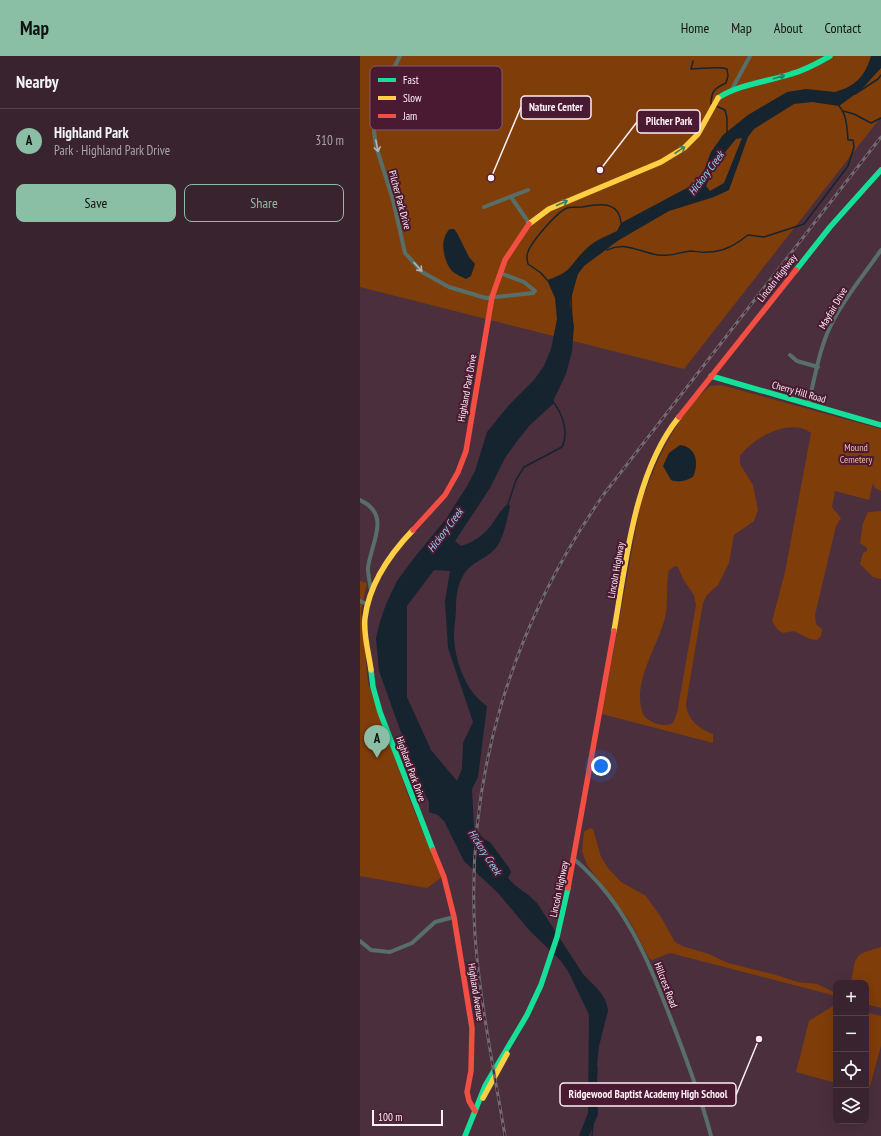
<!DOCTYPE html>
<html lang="en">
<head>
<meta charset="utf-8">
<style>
  body { margin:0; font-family:"PT Sans Narrow",sans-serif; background:#3f2b36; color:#f1f3f6 }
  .controls { position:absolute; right:12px; bottom:12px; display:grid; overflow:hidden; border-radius:8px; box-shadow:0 4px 16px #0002 }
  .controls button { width:36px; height:36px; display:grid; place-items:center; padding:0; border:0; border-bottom:1px solid #52404a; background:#38232e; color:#f1f3f6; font:20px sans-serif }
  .scale { position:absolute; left:12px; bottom:10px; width:71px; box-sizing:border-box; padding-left:4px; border:2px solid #fdeff5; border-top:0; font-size:11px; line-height:14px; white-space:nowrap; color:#fdeff5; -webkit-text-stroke:3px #4a1a32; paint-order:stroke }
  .you { position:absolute; left:241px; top:710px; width:14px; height:14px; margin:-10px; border:3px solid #fff; border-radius:50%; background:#1a73e8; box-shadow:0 0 0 6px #1a73e833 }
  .badge { display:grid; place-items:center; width:26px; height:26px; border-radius:50%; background:#8abfa5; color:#111; font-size:13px; font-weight:700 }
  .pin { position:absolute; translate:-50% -33px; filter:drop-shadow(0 1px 2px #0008) }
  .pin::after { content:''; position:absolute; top:21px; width:14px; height:12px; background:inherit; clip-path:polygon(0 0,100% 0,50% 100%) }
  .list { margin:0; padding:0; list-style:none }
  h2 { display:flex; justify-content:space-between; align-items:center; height:52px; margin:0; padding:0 16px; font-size:17px }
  h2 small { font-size:13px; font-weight:400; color:#aba4aa }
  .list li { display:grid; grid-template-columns:26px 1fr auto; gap:12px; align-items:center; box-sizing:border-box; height:64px; padding:0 16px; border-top:1px solid #52404a }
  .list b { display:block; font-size:15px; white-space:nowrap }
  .list p { margin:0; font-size:13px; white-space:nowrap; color:#aba4aa }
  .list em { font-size:13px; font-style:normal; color:#aba4aa }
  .actions { display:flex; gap:8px; padding:12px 16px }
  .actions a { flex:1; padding:9px 0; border:1px solid #8abfa5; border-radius:8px; text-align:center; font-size:14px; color:#8abfa5 }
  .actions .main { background:#8abfa5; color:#111 }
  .icon { flex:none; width:22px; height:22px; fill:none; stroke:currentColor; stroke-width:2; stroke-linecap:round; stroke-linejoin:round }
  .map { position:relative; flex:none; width:521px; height:1080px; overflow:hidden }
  header { display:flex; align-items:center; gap:24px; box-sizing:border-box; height:56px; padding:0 20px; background:#8abfa5; color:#111 }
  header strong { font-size:19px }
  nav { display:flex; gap:22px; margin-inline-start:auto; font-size:14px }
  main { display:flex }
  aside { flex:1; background:#38232e }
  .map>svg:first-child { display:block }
  .green { fill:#7f3d09; fill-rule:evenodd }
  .water { fill:#15242e; fill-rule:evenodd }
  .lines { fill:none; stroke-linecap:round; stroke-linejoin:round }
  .stream { stroke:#15242e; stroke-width:1.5 }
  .street { stroke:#586f69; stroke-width:4 }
  .fast { stroke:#16e098; stroke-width:5.5 }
  .slow { stroke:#ffcf43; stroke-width:5.5 }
  .jam { stroke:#f24e42; stroke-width:5.5 }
  .rail-casing { stroke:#6f6d70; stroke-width:3 }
  .rail { stroke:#4a1a32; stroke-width:1.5; stroke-dasharray:4.5; stroke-linecap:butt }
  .oneway { stroke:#307d65 }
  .oneway2 { stroke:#b3b5b6 }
  .labels { text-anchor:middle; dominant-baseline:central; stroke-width:4; stroke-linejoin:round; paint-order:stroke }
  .street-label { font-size:10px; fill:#fdeff5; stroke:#4a1a32 }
  .park-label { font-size:10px; fill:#f2bd9f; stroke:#4a1a32 }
  .water-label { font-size:11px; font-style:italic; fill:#96d1ef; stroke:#4a1a32 }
  .key { fill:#4a1a32; stroke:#805a6c; stroke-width:1 }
  .key-label { font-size:11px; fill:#fdeff5 }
  .leader { fill:none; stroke:#fdeff5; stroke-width:1.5 }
  .callout-dot { fill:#fdeff5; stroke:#4a1a32; stroke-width:1.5 }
  .callout { fill:#4a1a32; stroke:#fdeff5; stroke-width:1.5 }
  .callout-label { font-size:11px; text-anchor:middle; font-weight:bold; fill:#fdeff5 }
</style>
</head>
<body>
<header>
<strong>Map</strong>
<nav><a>Home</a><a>Map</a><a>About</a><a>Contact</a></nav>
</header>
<main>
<aside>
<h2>Nearby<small></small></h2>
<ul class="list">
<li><span class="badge">A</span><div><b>Highland Park</b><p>Park · Highland Park Drive</p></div><em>310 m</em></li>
</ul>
<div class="actions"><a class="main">Save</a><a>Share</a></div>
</aside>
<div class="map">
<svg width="521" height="1080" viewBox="0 0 521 1080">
  <rect width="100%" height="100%" fill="#4b2f3d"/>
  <path class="green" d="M0,0h521v61l-197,252 -324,-82z
    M361,329l160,44v62l-6,-3 -2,-5 -4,17 -34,-9 -3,16 9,11 -5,8 -21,89 1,9 6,5 -1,7 -4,4 -7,-1 -16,-8 -11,2 -5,-3 -6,-9 13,-49 26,-139c-21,-16 -58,5 -71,23v8l13,21 5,25 -4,11 -20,14 -5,28 -11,22 -11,10 -4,8 -17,101c1,16 14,25 27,30v9l-111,-29 38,-208c15,-42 35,-90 70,-120zM315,510l3,1 5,12 11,16 2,10 -19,108 -4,10c-9,5 -22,0 -29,-7 -15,-32 16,-71 22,-103 2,-15 0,-30 3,-43z
    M521,455v68l-8,-2 -13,-13 3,-11 4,-2v-3l-7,-5 3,-20 5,-11z
    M0,525l7,2 -6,28 7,72 42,118 32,76 -15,11 -67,-12z
    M230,772l3,1 8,28 7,11 13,14 25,14 15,21 14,25 7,4 27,8 19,9 48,12 22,7 19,2 19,9v3l-166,-43 -18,7 -3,-2 -20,-38 -42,-55 -5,-14 2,-19z
    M521,891v61l-15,-4v-21h-15c5,-28 2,-28 30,-36z
    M476,948v79l-40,-11 13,-51z
    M506,956l15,4v30l-11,40 -4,2z"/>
  <path class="water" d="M511,0h10v12l-20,22 -22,16 -27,-4 -18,2 -40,25 -6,8 -19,53 -15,7 -45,14 -50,29 -35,26 -6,8 -8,28 4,24 -2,25 -6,23 -12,25v4l-25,23 -14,18 -10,14 -15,30 -35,53 6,5c12,-3 24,-12 31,-22 5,-7 9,-15 16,-20l2,2c-3,13 -6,33 -15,43 -9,10 -24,13 -31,25 -7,11 -8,23 -8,35 0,8 -2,16 -2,25 0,25 11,57 33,72l-9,71 -6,12 2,38 10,12 6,3 19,26 2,4 -3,6c8,10 20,15 29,25l46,71c10,11 24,21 25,37l-9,35 -3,30 2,38 -9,22h-10l9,-23 1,-98 -6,-13 -14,-29 -8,-12 -31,-30 -32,-38 -34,-32 -20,-40 -6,-6 -9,-3v-10l-9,-17 -41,-114 -3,-33 3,-13 7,-21 11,-23 17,-23 32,-39 21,-33 8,-15 12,-39 21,-26 26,-26 10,-14 7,-17 6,-30 -2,-21 -8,-18c26,-8 22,-15 40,-32 8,-8 20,-12 30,-17l4,-8 79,-42 11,-29 12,-17 25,-20 39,-23 19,-3 29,3c21,-6 30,-16 36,-36zM382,82l-18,45 -14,8 -4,-5 11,-24 19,-23zM74,514l16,1 -5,30 3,47 25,74 -10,21 -1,26 -5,12 -26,-31 -24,-53v-91z
    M90,173h4l3,4 12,24 6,7 -4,12 -5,3c-4,-2 -11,-5 -14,-8 -9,-10 -13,-33 -2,-42z
    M320,389c17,2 19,19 13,32 -8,4 -13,6 -22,3l-8,-14 6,-13z"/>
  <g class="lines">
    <path class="stream" d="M333,5l-2,8c11,0 28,-3 36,0l1,7 -2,7c-11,5 -15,8 -15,21
      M495,38l23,-15 3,-4
      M356,50l9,4 2,8v14
      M483,55l11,3 17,9 10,-5
      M247,194c20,-9 31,2 51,5 12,2 22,-3 33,-4 5,0 11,2 16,1 17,0 28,-7 41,-17l16,2 40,-13 44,-58 6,-19 -1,-7h-5c-1,-12 -1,-25 -9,-34
      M187,224l-6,-7 -13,-9c-1,-4 -2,-8 0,-12 3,-10 29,-40 39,-44 4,-1 11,-1 15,-1 16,-3 37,-7 39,16
      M211,238l1,30
      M148,448l8,-24 8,-13 38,-20c7,-14 1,-32 -8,-44
      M236,1031l1,-20
      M232,1080l1,-11"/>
    <path class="street" d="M40,0l-16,31 -7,20 -3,24 2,15 17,54 12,53 17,19 27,15 37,11 47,-5 2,-2 -11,-9 -24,-9
      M372,33l18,-33
      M151,141l18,26
      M124,151l44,-17
      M430,299l7,6 21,6
      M448,349c7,-27 11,-56 23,-80 13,-27 33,-50 50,-75
      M0,444c32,15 11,42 8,68 0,7 2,15 3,22
      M0,545l7,3
      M214,803c56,48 76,107 102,173 13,35 26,68 35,104
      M0,885l11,9 19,2 22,-9 23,-21 19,-5"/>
    <path class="fast" d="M358,42c22,-14 48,-16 73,-24 14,-4 27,-11 39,-18
      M436,214l34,-43 51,-57
      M351,320l170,49
      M11,614l2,17 7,25 53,138
      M105,1080l20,-50 42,-71 14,-30 16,-48 11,-49"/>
    <path class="slow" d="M169,168l20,-15 112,-47 23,-14 14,-14 20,-36
      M254,575c12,-69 20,-158 65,-214
      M11,614c-2,-16 -8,-36 -6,-52 4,-34 25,-64 48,-88
      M123,1042l24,-44"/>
    <path class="jam" d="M319,361l117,-147
      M53,474l32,-35 13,-23 8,-21 26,-154 13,-37 24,-36
      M73,794l11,27 10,40 18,111 -1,43 -4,21 2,9 6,10
      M208,832l46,-257"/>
    <defs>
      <path id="rail" d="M145,1080c-11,-66 -25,-133 -30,-200 -10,-161 38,-312 129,-442l277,-357"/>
    </defs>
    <use href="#rail" class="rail-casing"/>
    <use href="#rail" class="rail"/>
  </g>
  <defs><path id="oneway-shaft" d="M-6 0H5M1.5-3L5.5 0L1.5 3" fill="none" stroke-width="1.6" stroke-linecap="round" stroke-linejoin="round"/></defs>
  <g class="oneway">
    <use href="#oneway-shaft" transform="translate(419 21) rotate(-16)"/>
    <use href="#oneway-shaft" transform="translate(320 94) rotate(-34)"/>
    <use href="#oneway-shaft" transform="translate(202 147) rotate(-24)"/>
  </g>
  <g class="oneway2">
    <use href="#oneway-shaft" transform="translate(17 90) rotate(79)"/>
    <use href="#oneway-shaft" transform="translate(58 211) rotate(48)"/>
  </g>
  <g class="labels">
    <g class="street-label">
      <text transform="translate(40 144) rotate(75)">Pilcher Park Drive</text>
      <text transform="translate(417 222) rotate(-52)">Lincoln Highway</text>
      <text transform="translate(473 252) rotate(-60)">Mayfair Drive</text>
      <text transform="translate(107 332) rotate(-80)">Highland Park Drive</text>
      <text transform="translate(439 336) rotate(16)">Cherry Hill Road</text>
      <text transform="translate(256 514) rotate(-80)">Lincoln Highway</text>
      <text transform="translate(51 713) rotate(70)">Highland Park Drive</text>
      <text transform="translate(199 833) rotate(-78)">Lincoln Highway</text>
      <text transform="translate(306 929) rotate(69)">Hillcrest Road</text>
      <text transform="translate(116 936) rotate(81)">Highland Avenue</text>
    </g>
    <g class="park-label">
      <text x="496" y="391">Mound<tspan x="496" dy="12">Cemetery</tspan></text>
    </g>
    <g class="water-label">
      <text transform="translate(346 117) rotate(-53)">Hickory Creek</text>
      <text transform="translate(85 474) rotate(-53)">Hickory Creek</text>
      <text transform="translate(125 796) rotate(57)">Hickory Creek</text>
    </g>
  </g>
  <rect x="10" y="10" width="132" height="64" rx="6" class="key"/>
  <rect x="18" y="22" width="18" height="4" fill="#16e098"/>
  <rect x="18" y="40" width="18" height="4" fill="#ffcf43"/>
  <rect x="18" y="58" width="18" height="4" fill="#f24e42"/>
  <g class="key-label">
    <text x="43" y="28">Fast</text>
    <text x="43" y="46">Slow</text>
    <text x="43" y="64">Jam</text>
  </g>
  <path class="leader" d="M131 122L161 51M240 114L277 66M399 983L376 1039"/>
  <g class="callout-dot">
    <circle cx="131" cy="122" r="4"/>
    <circle cx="240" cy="114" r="4"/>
    <circle cx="399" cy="983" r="4"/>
  </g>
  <g class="callout">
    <rect x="161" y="40" width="70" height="23" rx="4"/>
    <rect x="277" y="54" width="63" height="23" rx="4"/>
    <rect x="200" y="1027" width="176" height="23" rx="4"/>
  </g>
  <g class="callout-label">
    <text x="196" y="55">Nature Center</text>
    <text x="309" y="69">Pilcher Park</text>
    <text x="288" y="1042">Ridgewood Baptist Academy High School</text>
  </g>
</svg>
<div class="controls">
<button>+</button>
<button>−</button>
<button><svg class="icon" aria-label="locate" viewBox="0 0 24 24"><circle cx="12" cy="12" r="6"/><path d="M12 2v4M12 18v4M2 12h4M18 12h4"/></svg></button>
<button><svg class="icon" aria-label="layers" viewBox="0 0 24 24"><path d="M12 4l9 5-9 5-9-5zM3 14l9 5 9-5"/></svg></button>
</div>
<div class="scale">100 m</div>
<div class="you"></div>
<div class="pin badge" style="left:17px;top:702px">A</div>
</div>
</main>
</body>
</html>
